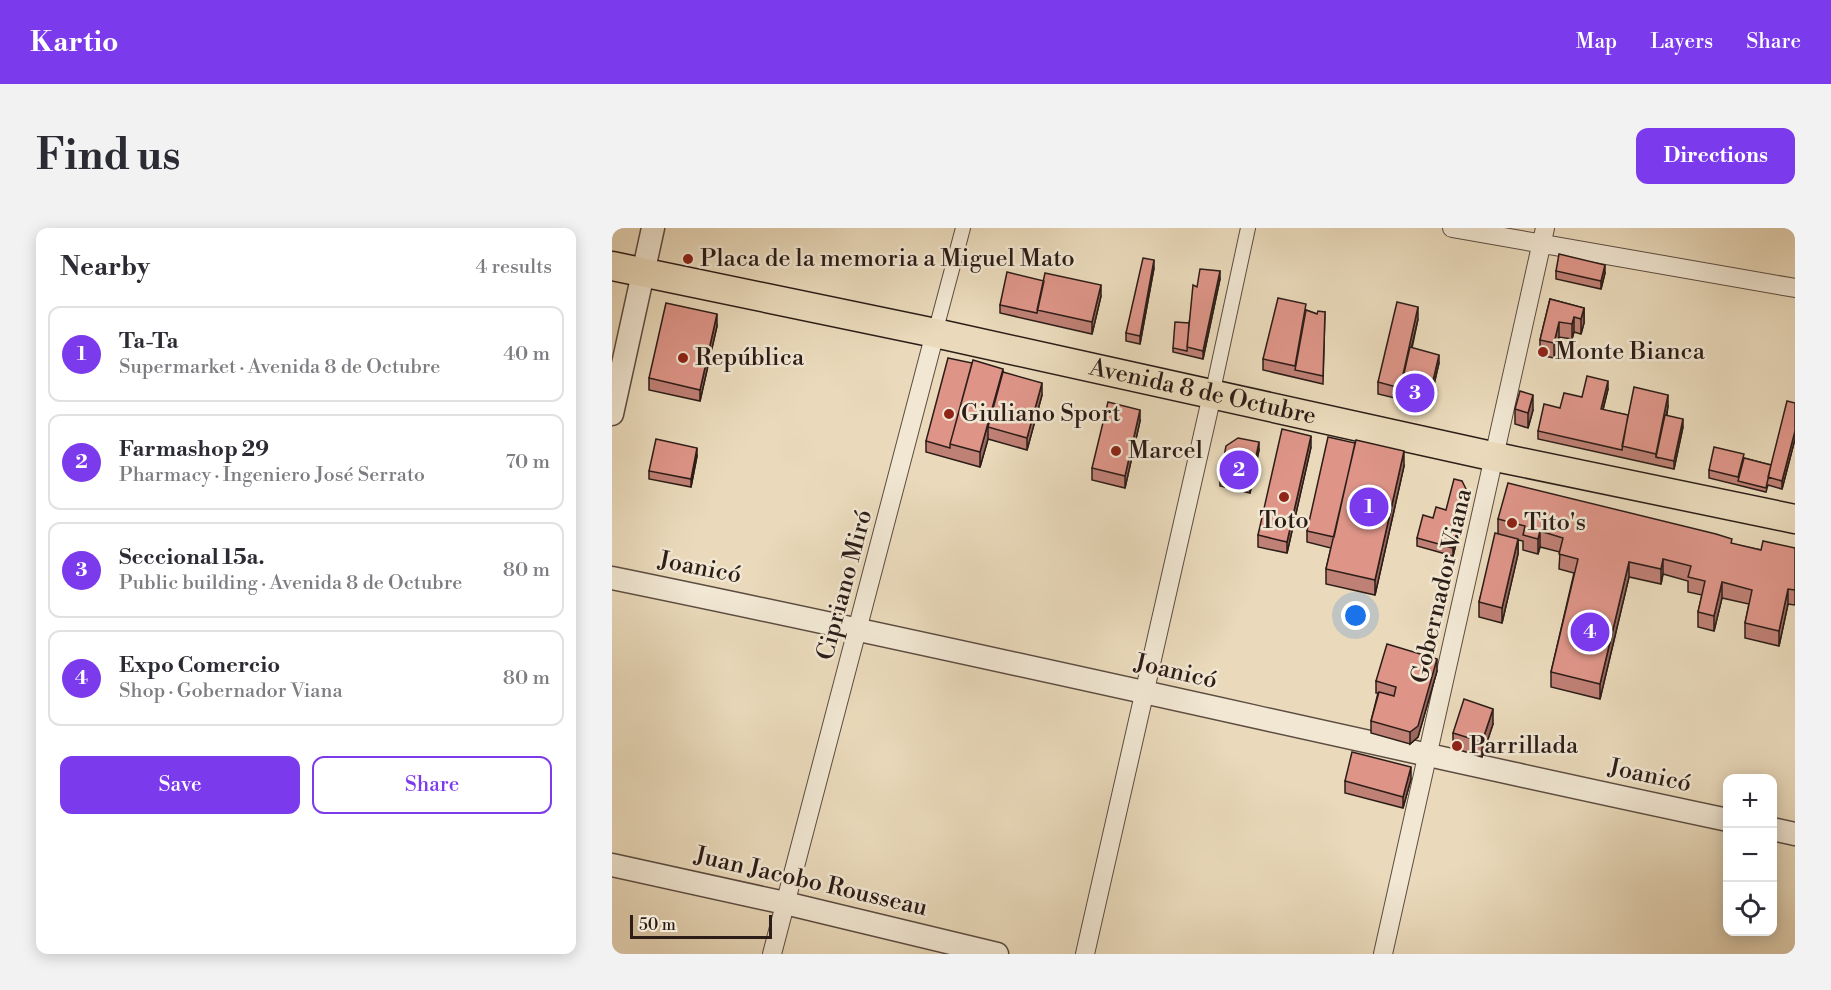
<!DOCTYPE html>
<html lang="en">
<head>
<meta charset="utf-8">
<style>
  body { margin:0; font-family:"Libre Bodoni",serif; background:#f2f2f3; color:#2b2b33 }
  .controls { position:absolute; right:18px; bottom:18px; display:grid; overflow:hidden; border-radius:12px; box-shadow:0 3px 15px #0003 }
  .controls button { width:54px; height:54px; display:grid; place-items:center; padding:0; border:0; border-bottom:2px solid #e1e1e2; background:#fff; color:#2b2b33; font:30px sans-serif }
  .scale { position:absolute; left:18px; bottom:15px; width:142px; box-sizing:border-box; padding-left:6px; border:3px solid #2c1d18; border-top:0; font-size:16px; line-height:21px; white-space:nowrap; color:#2c1d18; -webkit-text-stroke:4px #f1e7d3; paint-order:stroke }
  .you { position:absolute; left:744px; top:388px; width:21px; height:21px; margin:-15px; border:4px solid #fff; border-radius:50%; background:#1a73e8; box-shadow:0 0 0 9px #1a73e833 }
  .badge { display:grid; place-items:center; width:39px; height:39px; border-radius:50%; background:#7c3aed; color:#fff; font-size:20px; font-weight:700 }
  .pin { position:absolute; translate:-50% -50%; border:3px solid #fff; box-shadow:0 2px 6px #0006 }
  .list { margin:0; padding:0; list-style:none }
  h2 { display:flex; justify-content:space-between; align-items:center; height:78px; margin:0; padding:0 24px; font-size:26px }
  h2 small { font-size:20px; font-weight:400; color:#7c7c81 }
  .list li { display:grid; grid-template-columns:39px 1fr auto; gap:18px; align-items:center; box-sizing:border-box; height:96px; margin:0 12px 12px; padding:0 12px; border:2px solid #e1e1e2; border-radius:12px }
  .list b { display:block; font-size:22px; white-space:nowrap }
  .list p { margin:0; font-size:20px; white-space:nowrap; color:#7c7c81 }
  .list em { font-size:20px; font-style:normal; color:#7c7c81 }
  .actions { display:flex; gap:12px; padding:18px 24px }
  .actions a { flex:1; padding:14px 0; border:2px solid #7c3aed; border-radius:12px; text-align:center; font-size:21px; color:#7c3aed }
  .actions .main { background:#7c3aed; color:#fff }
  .icon { flex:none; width:33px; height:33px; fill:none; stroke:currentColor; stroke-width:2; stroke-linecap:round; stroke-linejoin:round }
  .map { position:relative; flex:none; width:1183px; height:726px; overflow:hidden; border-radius:12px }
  header { display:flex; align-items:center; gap:36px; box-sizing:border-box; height:84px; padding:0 30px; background:#7c3aed; color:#fff }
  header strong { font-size:28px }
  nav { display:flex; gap:33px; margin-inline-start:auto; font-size:21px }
  .intro { display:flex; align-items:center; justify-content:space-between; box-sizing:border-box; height:144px; padding:0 36px }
  h1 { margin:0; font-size:42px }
  .button { padding:15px 27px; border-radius:12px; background:#7c3aed; color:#fff; font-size:21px; font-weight:700 }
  main { display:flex; gap:36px; padding:0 36px }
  aside { flex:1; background:#fff; border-radius:12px; box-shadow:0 3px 15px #0003 }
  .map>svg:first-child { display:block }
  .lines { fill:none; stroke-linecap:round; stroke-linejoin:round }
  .pedestrian-casing { stroke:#5c4c41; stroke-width:16 }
  .minor-casing { stroke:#5c4c41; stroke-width:20 }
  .tertiary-casing { stroke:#5c4c41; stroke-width:25 }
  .primary-casing { stroke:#2c1d18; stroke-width:31 }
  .pedestrian { stroke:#f1e7d3; stroke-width:14 }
  .minor { stroke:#f1e7d3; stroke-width:18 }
  .tertiary { stroke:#f1e7d3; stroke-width:22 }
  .primary { stroke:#eadabb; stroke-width:28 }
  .wall { fill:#bf8075; stroke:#2c1d18; stroke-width:1.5 }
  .shaded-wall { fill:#9b685f; stroke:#2c1d18; stroke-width:1.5 }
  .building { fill:#de9588; stroke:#2c1d18; stroke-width:1.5 }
  .poi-dot { fill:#8f2418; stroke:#f1e7d3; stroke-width:2 }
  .labels { text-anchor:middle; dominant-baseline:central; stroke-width:5; stroke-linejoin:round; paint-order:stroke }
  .poi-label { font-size:24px; fill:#2c1d18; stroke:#f1e7d3; text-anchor:start }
  .street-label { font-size:24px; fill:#2c1d18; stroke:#f1e7d3 }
</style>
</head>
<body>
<header>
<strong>Kartio</strong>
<nav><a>Map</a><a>Layers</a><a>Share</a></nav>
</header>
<div class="intro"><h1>Find us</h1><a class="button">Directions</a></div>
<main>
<aside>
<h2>Nearby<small>4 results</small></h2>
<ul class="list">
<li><span class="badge">1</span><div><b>Ta-Ta</b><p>Supermarket · Avenida 8 de Octubre</p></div><em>40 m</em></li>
<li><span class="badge">2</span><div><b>Farmashop 29</b><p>Pharmacy · Ingeniero José Serrato</p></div><em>70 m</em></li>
<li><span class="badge">3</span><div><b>Seccional 15a.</b><p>Public building · Avenida 8 de Octubre</p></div><em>80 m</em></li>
<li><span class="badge">4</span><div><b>Expo Comercio</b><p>Shop · Gobernador Viana</p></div><em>80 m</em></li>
</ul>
<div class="actions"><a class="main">Save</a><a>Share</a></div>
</aside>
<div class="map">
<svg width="1183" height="726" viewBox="0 0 1183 726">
  <rect width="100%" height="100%" fill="#eadabb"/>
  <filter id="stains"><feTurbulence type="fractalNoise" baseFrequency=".00333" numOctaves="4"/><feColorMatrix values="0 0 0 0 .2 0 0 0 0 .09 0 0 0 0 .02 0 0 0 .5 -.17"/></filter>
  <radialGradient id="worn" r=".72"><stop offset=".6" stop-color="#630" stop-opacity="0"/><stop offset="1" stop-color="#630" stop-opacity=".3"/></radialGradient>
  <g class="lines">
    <defs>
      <path id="pedestrian" d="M323,105l28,-105
        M600,167l36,-167"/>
      <path id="minor" d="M840,0l343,60
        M160,726l163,-621
        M473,726l127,-559
        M771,726l162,-726"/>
      <path id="tertiary" d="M0,186l41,-186
        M0,350c373,76 743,163 1116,242
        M1160,601l23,5
        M0,637l173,38 212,51"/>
      <g id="primary">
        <path id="s1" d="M0,38l323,67 561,124 299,62"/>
      </g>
    </defs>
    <use href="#pedestrian" class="pedestrian-casing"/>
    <use href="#minor" class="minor-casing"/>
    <use href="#tertiary" class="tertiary-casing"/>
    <use href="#primary" class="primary-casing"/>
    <use href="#pedestrian" class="pedestrian"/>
    <use href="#minor" class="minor"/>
    <use href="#tertiary" class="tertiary"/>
    <use href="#primary" class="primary"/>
  </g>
  <path class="wall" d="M542,40l-14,76 -14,-3v-8z
    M944,43l49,2 -4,16 -45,-10z
    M608,51l-17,80 -30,-7v-4l16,-25 8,-36z
    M489,68l-9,38 -92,-21v-8z
    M938,71l34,9v15l-3,11 -7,-2 -2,7 -13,-2 -5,21 -14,-3v-15z
    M694,82l11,4 8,-2 -2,72 -60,-14v-11z
    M806,91l-6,29 27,15 -10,43 -51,-12v-12z
    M105,98l-17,75 -51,-11v-12z
    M391,144l39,23 -15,55 -39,-11 -8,28 -54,-15v-11z
    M996,161l-5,21 25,5 40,-9 -1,9 16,12 -9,42 -136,-30v-8l44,-34z
    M1183,175v36l-13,50 -14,-4 -2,7 -57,-14v-8l35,-12 27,7z
    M903,181l18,1 -5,18 -13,-4z
    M528,193l-15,67 -33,-8v-12z
    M699,219l-24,106 -29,-6v-12z
    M647,222l-9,43 -30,-7v-8z
    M85,228l-6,31 -42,-8v-8z
    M792,238l-29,129 -49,-11v-15l5,-21 -24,-6v-11z
    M855,271l-14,57 -36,-10v-8l16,-20z
    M886,291l234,25 29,6 34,-2v57l-7,-1 -9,42 -34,-8v-15l4,-19 -27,-6 -8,33 -16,-4v-15l4,-17 -14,-3v-11l-25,-7 -2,10 -32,-7 -29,122 -49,-12v-15l23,-99 -15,-4 1,-17 -20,-5 -2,7 -15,-4v-9l-5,-1v14l-16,69 -23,-6v-15l19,-68z
    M825,443l-19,66 -8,7 -39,-11v-12l7,-28h-2v-12z
    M881,496l-11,33 -29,-9v-15z
    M799,551l-8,29 -58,-15v-12z"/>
  <path class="shaded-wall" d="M542,32v8l-14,76v-8z
    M993,37v8l-4,16v-8z
    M608,43v8l-17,80v-8z
    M489,57v11l-9,38v-12z
    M806,79v12l-17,73 -1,-1v-3z
    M972,80v15l-3,11v-15z
    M105,86v12l-17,75v-11z
    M962,89v15l-2,7v-15z
    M947,94v15l-5,21v-15z
    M827,127v8l-10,43v-8z
    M391,141v15l-15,43v12l-8,28v-15z
    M996,153v8l-7,28v-8z
    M430,155v12l-15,55v-12z
    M921,167v15l-5,18v-15z
    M1056,167v11l-10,52 -2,-1v-3z
    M528,182v11l-15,67v-12z
    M1071,191v8l-9,42v-8z
    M1183,203v8l-13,50v-8z
    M699,208v11l-24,106v-11z
    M647,214v8l-9,43v-8z
    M85,220v8l-6,31v-8z
    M792,223v15l-29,129v-15z
    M855,263v8l-14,57v-8z
    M928,303v16l-2,7v-15z
    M906,311v15l-16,69v-15z
    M1051,331v15l-2,10v-15z
    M1017,334v15l-29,122v-15z
    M1110,354v16l-8,33v-15z
    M1176,361v15l-9,42v-15z
    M825,431v12l-19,66 -8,7v-12z
    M881,481v15l-11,33v-15z
    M799,539v12l-8,29v-11z"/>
  <path class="building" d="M947,26l46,11 -4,16 -45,-10z
    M531,30l11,2 -14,76 -14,-3z
    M588,41l20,2 -17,80 -16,-4 6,-62 4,2z
    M395,44l37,9 -7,32 -37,-8z
    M433,45l56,12 -9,37 -55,-12z
    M666,70l28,6 -11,62 -32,-7z
    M938,71l34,9 -3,11 -7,-2 -2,7 -13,-2 -5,21 -14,-3z
    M785,74l21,5 -18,81 -22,-6z
    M54,75l51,11 -17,76 -51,-12z
    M694,82l11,4 1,-3 7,1 -2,64 -28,-6z
    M563,94l14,1 -2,28 -14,-3z
    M798,119l29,8 -10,43 -29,-7z
    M336,130l24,5 -22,81v4l-24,-7z
    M361,132l30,9 -23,83 -30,-8z
    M391,144l39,11 -15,55 -39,-11z
    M975,148l21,5 -7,28 27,6 -6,35 -84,-19 6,-27 16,4 4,-15 18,4z
    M1022,159l34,8 -12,59 -34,-8z
    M908,163l13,4 -5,18 -13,-4z
    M1175,173l8,2v28l-13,50 -14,-4z
    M496,174l32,8 -15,66 -33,-8z
    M1053,187l18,4 -9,42 -18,-4z
    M670,201l29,7 -24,106 -29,-7z
    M716,209l27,6 -21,94 -27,-6z
    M626,210l21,4 -9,43 -30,-7 6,-32z
    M44,211l41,9 -6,31 -42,-8z
    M744,212l48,11 -29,129 -49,-11z
    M1102,219l30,7 -6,23 -29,-7z
    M1132,230l27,7 -5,23 -28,-7z
    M842,251l8,2 5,10 -14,57 -36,-10 6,-23 10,3 3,-11 10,3z
    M896,255l208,51 16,5 -1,4 30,7 2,-9 32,7v42l-7,-1 -9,42 -34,-8 7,-33 -30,-8 -8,34 -16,-4 7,-31 -17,-4 3,-11 -28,-7 -2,10 -32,-7 -29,122 -49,-12 27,-113 -19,-5 4,-16 -23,-7 -2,8 -15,-4 2,-9 -27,-7z
    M883,305l23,6 -16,69 -23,-6z
    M775,416l50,15 -19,67 -8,6 -39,-11 8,-29 15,4 2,-9 -20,-6z
    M852,471l29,10 -11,33 -29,-9z
    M740,524l59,15 -8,30 -58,-16z"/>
  <g class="poi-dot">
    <circle cx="76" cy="31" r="6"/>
    <circle cx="931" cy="124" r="6"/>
    <circle cx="71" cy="130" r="6"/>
    <circle cx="337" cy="186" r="6"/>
    <circle cx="504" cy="223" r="6"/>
    <circle cx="672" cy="269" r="6"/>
    <circle cx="900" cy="295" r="6"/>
    <circle cx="845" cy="518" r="6"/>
  </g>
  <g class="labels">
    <g class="poi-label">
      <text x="88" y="31">Placa de la memoria a Miguel Mato</text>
      <text x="943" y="124">Monte Bianca</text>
      <text x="83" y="130">República</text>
      <text x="349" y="186">Giuliano Sport</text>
      <text x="516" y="223">Marcel</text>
      <text x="672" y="293" text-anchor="middle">Toto</text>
      <text x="912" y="295">Tito's</text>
      <text x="857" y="518">Parrillada</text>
    </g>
    <g class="street-label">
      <text stroke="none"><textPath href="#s1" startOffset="604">Avenida 8 de Octubre</textPath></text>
      <text transform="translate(88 340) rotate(11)">Joanicó</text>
      <text transform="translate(233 357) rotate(-75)">Cipriano Miró</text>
      <text transform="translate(830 358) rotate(-77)">Gobernador Viana</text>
      <text transform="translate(564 444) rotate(13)">Joanicó</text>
      <text transform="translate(1038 548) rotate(12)">Joanicó</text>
      <text transform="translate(199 654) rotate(13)">Juan Jacobo Rousseau</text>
    </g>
  </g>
  <rect width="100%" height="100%" filter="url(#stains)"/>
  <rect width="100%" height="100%" fill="url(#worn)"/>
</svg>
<div class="controls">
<button>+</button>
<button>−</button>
<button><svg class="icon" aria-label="locate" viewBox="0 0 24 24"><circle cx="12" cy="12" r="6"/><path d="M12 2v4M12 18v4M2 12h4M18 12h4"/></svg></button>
</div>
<div class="scale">50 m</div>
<div class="you"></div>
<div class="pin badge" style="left:757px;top:279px">1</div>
<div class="pin badge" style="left:627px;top:242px">2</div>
<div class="pin badge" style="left:803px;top:165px">3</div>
<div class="pin badge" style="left:978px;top:404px">4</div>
</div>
</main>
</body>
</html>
